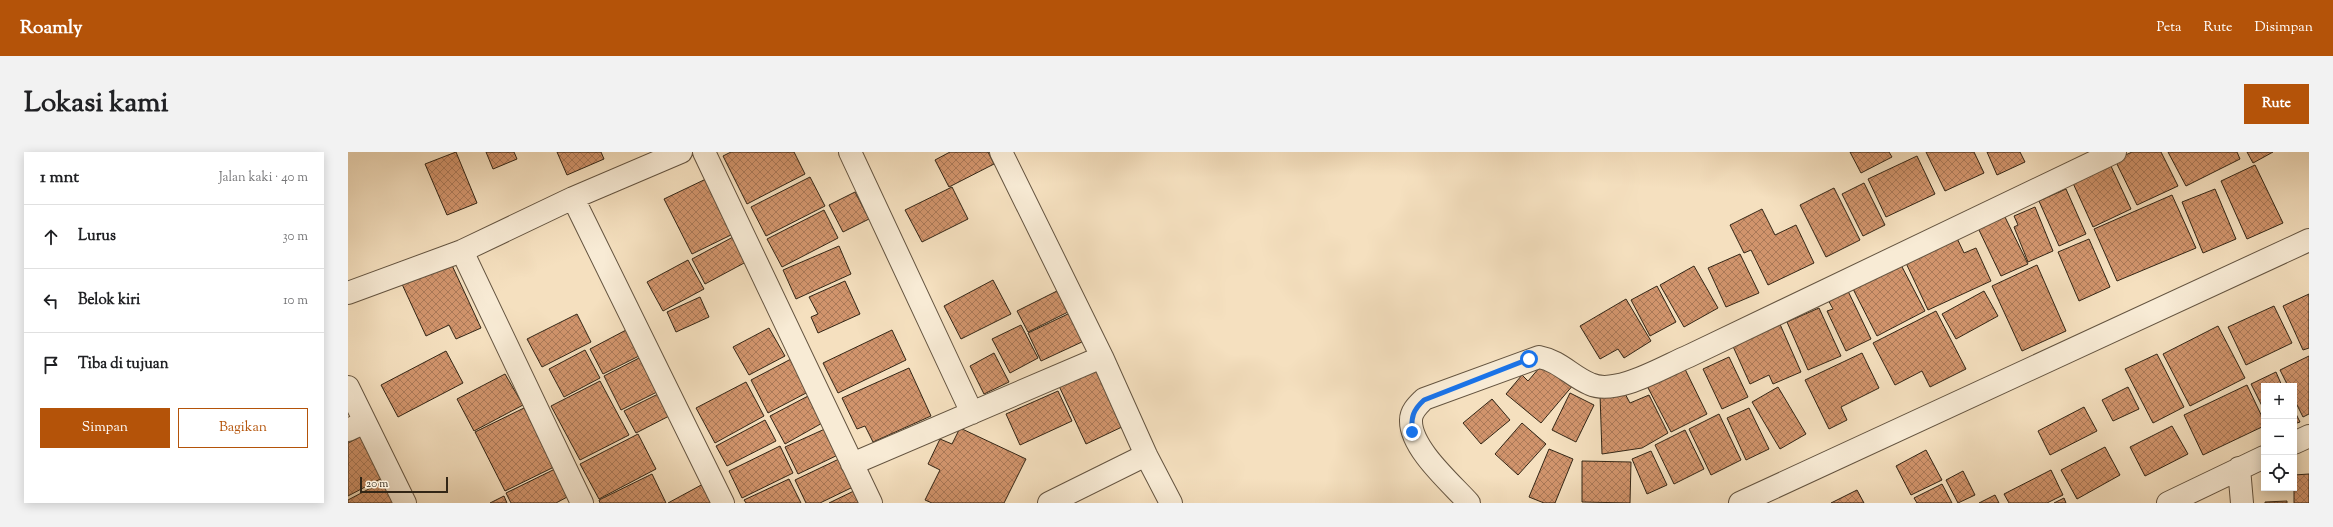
<!DOCTYPE html>
<html lang="id">
<head>
<meta charset="utf-8">
<style>
  body { margin:0; font-family:"Sorts Mill Goudy",serif; background:#f2f2f2; color:#202124 }
  .controls { position:absolute; right:12px; bottom:12px; display:grid; overflow:hidden; border-radius:0px; box-shadow:0 2px 10px #0003 }
  .controls button { width:36px; height:36px; display:grid; place-items:center; padding:0; border:0; border-bottom:1px solid #e0e0e0; background:#fff; color:#202124; font:20px sans-serif }
  .scale { position:absolute; left:12px; bottom:10px; width:88px; box-sizing:border-box; padding-left:4px; border:2px solid #332616; border-top:0; font-size:11px; line-height:14px; white-space:nowrap; color:#332616; -webkit-text-stroke:3px #f8ebd5; paint-order:stroke }
  .stop { position:absolute; width:12px; height:12px; margin:-9px; border:3px solid #1a73e8; border-radius:50%; background:#fff }
  .stop.end { background:#1a73e8; border-color:#fff; box-shadow:0 1px 4px #0008 }
  .list { margin:0; padding:0; list-style:none }
  h2 { display:flex; justify-content:space-between; align-items:center; height:52px; margin:0; padding:0 16px; font-size:17px }
  h2 small { font-size:13px; font-weight:400; color:#757577 }
  .list li { display:grid; grid-template-columns:26px 1fr auto; gap:12px; align-items:center; box-sizing:border-box; height:64px; padding:0 16px; border-top:1px solid #e0e0e0 }
  .list b { display:block; font-size:15px; white-space:nowrap }
  .list em { font-size:13px; font-style:normal; color:#757577 }
  .actions { display:flex; gap:8px; padding:12px 16px }
  .actions a { flex:1; padding:9px 0; border:1px solid #b45309; border-radius:0px; text-align:center; font-size:14px; color:#b45309 }
  .actions .main { background:#b45309; color:#fff }
  .icon { flex:none; width:22px; height:22px; fill:none; stroke:currentColor; stroke-width:2; stroke-linecap:round; stroke-linejoin:round }
  .map { position:relative; flex:none; width:1961px; height:351px; overflow:hidden; border-radius:0px }
  header { display:flex; align-items:center; gap:24px; box-sizing:border-box; height:56px; padding:0 20px; background:#b45309; color:#fff }
  header strong { font-size:19px }
  nav { display:flex; gap:22px; margin-inline-start:auto; font-size:14px }
  .intro { display:flex; align-items:center; justify-content:space-between; box-sizing:border-box; height:96px; padding:0 24px }
  h1 { margin:0; font-size:28px }
  .button { padding:10px 18px; border-radius:0px; background:#b45309; color:#fff; font-size:14px; font-weight:700 }
  main { display:flex; gap:24px; padding:0 24px }
  aside { flex:1; background:#fff; border-radius:0px; box-shadow:0 2px 10px #0003 }
  .map>svg:first-child { display:block }
  .building { fill:url(#building-cross-hatch); stroke:#332616 }
  .lines { fill:none; stroke-linecap:round; stroke-linejoin:round }
  .street-casing { stroke:#645440; stroke-width:24 }
  .street { stroke:#f8ebd5; stroke-width:22 }
  .route { stroke:#1a73e8; stroke-width:5 }
</style>
</head>
<body>
<header>
<strong>Roamly</strong>
<nav><a>Peta</a><a>Rute</a><a>Disimpan</a></nav>
</header>
<div class="intro"><h1>Lokasi kami</h1><a class="button">Rute</a></div>
<main>
<aside>
<h2>1 mnt<small>Jalan kaki · 40 m</small></h2>
<ul class="list">
<li><svg class="icon" aria-label="ahead" viewBox="0 0 24 24"><path d="M12 20V5M6 11l6-6 6 6"/></svg><div><b>Lurus</b></div><em>30 m</em></li>
<li><svg class="icon" aria-label="left" viewBox="0 0 24 24"><path d="M17 20v-9H6M10 6l-5 5 5 5"/></svg><div><b>Belok kiri</b></div><em>10 m</em></li>
<li><svg class="icon" aria-label="arrive" viewBox="0 0 24 24"><path d="M6 21V4h12l-3 4 3 4H6"/></svg><div><b>Tiba di tujuan</b></div></li>
</ul>
<div class="actions"><a class="main">Simpan</a><a>Bagikan</a></div>
</aside>
<div class="map">
<svg width="1961" height="351" viewBox="0 0 1961 351">
  <defs>
    <pattern id="building-cross-hatch" width="8" height="8" patternUnits="userSpaceOnUse"><rect width="8" height="8" fill="#d1946c"/><path d="M0 0l8 8M0 8l8-8" fill="none" stroke="#aa7958"/></pattern>
  </defs>
  <rect width="100%" height="100%" fill="#f5e0bf"/>
  <filter id="stains"><feTurbulence type="fractalNoise" baseFrequency=".005" numOctaves="4"/><feColorMatrix values="0 0 0 0 .2 0 0 0 0 .09 0 0 0 0 .02 0 0 0 .5 -.17"/></filter>
  <radialGradient id="worn" r=".72"><stop offset=".6" stop-color="#630" stop-opacity="0"/><stop offset="1" stop-color="#630" stop-opacity=".3"/></radialGradient>
  <path class="building" d="M108,0l21,51 -30,12 -22,-51z
    M138,0h28l3,7 -24,10z
    M209,0h44l3,7 -37,16z
    M383,0h63l11,22 -58,30 -24,-48z
    M602,0h38l6,12 -45,23 -14,-27z
    M1502,0h39l3,5 -31,16z
    M1578,0h48l10,21 -39,18z
    M1639,0h33l5,10 -28,13z
    M1784,0h29l17,34 -41,19 -22,-45z
    M1820,0h69l3,7 -54,27z
    M1899,0h26l-20,11z
    M1569,4l18,38 -49,23 -18,-38z
    M1762,12l21,45 -38,18 -21,-46z
    M1907,13l28,58 -36,16 -26,-58z
    M462,25l15,29 -59,30 -15,-29z
    M358,27l27,55 -41,20 -28,-55z
    M1516,31l21,42 -22,11 -21,-42z
    M604,35l16,32 -46,23 -17,-32z
    M1486,36l26,52 -34,17 -26,-52z
    M1718,37l20,45 -27,12 -20,-45z
    M1867,37l21,50 -33,14 -21,-51z
    M507,40l14,27 -26,13 -14,-27z
    M1824,43l24,53 -79,33 -23,-52z
    M1687,55l18,44 -25,11 -14,-35 4,-2 -4,-9z
    M1414,57l13,26 21,-10 18,38 -46,22 -17,-35 -7,3 -14,-28z
    M476,58l14,28 -56,29 -15,-28z
    M1656,63l24,49 -27,12 -23,-48z
    M1607,82l9,19 12,-5 15,33 -63,29 -22,-47z
    M385,85l13,25 -41,22 -13,-25z
    M1741,87l21,48 -31,14 -21,-49z
    M491,94l12,28 -55,25 -13,-29z
    M1392,102l19,39 -33,14 -18,-39z
    M340,108l16,29 -41,22 -16,-29z
    M102,109l31,67 -25,11 -7,-14 -23,11 -25,-54z
    M1552,111l25,48 -48,25 -25,-49z
    M1689,113l29,66 -44,20 -30,-65z
    M1346,114l24,42 -34,19 -24,-42z
    M645,128l18,34 -50,25 -17,-33z
    M497,129l15,33 -42,19 -7,-16 7,-3 -9,-17z
    M1309,134l19,36 -26,14 -19,-36z
    M1499,137l24,50 -25,12 -19,-40 6,-2 -6,-11z
    M711,138l11,21 -42,21 -11,-21z
    M1636,139l14,25 -42,23 -14,-25z
    M1961,142v54l-6,2 -20,-44z
    M352,145l9,20 -33,15 -9,-20z
    M1278,147l25,42 -27,17 -6,-9 -18,10 -20,-33z
    M1926,154l18,37 -46,22 -18,-38z
    M1471,156l22,48 -33,14 -21,-48z
    M1588,159l30,58 -36,18 -8,-16 -27,14 -22,-42z
    M722,161l14,28 -43,20 -13,-28z
    M229,162l14,28 -49,25 -15,-28z
    M1431,170l22,50 -28,12 -4,-9 -19,9 -19,-42z
    M673,173l17,33 -28,15 -18,-34z
    M1870,174l27,52 -55,28 -27,-52z
    M421,176l16,28 -36,19 -16,-28z
    M280,177l13,26 -38,19 -13,-25z
    M544,178l14,30 -68,33 -15,-30z
    M237,198l15,28 -36,19 -15,-28z
    M98,199l17,32 -65,34 -17,-32z
    M646,201l15,29 -25,12 -14,-28z
    M1514,201l17,35 -38,19 6,13 -18,9 -24,-49z
    M1809,202l27,53 -31,16 -28,-54z
    M295,204l18,34 -40,20 -17,-34z
    M1961,204v58l-6,3 -9,-18v-13h-6l-8,-16z
    M1381,205l19,40 -26,12 -19,-40z
    M443,207l17,33 -40,21 -17,-33z
    M1198,208l28,24 -33,39 -35,-29 16,-19 6,6z
    M1335,213l24,49 -36,18 -25,-48z
    M561,216l22,48 -58,26 -8,-16 -8,3 -15,-31z
    M750,217l26,57 -38,18 -27,-58z
    M1928,220l6,14h-18v24l-13,-26z
    M157,222l18,31 -49,26 -17,-32z
    M252,229l29,54 -49,25 -29,-54z
    M398,230l18,34 -49,27 -19,-35z
    M1899,233l17,36v5l-61,29 -19,-40z
    M1430,235l28,47 -26,15 -28,-47z
    M1780,235l11,22 -26,12 -11,-21z
    M1275,238l7,13 19,-8 19,38 -26,15 -40,6 -2,-60z
    M710,239l14,30 -52,24 -14,-31z
    M314,240l11,22 -37,19 -12,-22z
    M1222,241l24,12 -18,37 -24,-12z
    M462,243l14,27 -39,22 -15,-28z
    M1144,247l18,21 -29,24 -18,-21z
    M1736,255l13,24 -47,24 -12,-24z
    M176,256l30,59 -49,24 -30,-59z
    M1401,256l20,41 -23,11 -19,-42z
    M1946,258l6,12 -6,2z
    M1371,262l22,46 -30,15 -22,-46z
    M417,268l11,21 -49,25 -11,-20z
    M1174,271l24,21 -28,31 -23,-21z
    M1824,274l16,28 -43,22 -15,-29z
    M479,276l13,26 -42,20 -13,-27z
    M612,276l66,31 -22,44h-72l-7,-3 15,-30 -12,-6 12,-25 12,5z
    M1337,278l19,39 -30,15 -19,-39z
    M290,282l18,35 -57,30 -19,-35z
    M14,284l22,41 -36,19v-53z
    M432,294l13,27 -51,25 -13,-27z
    M1757,295l15,28 -43,24 -16,-29z
    M1201,297l24,10 -18,44h-11l-15,-6z
    M1578,298l16,30 -31,15 -15,-29z
    M1303,299l16,34 -20,9 -15,-35z
    M491,307l14,28 -33,16h-14l-11,-23z
    M1234,309l49,1 -1,41 -48,-1z
    M207,317l14,27 -13,7h-45l-5,-10z
    M1703,318l12,25 -16,8h-38l-5,-9z
    M1615,319l12,24 -17,8 -12,-23z
    M304,322l14,29h-66l-1,-3z
    M1961,322v29h-15v-28z
    M441,327l12,24h-55l-2,-3z
    M34,330l11,21h-45v-3z
    M357,331l11,20h-48z
    M1594,332l10,19h-35l-3,-5z
    M510,337l7,14h-36z
    M1509,338l7,13h-33z
    M1647,343l4,8h-20z
    M156,344l3,7h-17z
    M1716,346l2,5h-12z
    M1939,349v2h-22v-1z"/>
  <g class="lines">
    <defs>
      <path id="street" d="M356,0l167,351
        M502,0l122,261
        M653,0l101,205 44,98 25,48
        M225,46l150,305
        M114,99l120,252
        M0,141l114,-42 111,-53 108,-46
        M0,235l57,116
        M0,278l17,-8
        M1946,291l15,-7
        M504,312l250,-107
        M1891,316l3,35
        M701,351l97,-48
        M1121,351c-18,-20 -59,-55 -58,-83 0,-9 7,-15 13,-21l115,-42c21,4 32,19 51,27 26,12 73,-17 99,-28l426,-204
        M1392,351l569,-263
        M1820,351l96,-46"/>
    </defs>
    <use href="#street" class="street-casing"/>
    <use href="#street" class="street"/>
  </g>
  <g class="lines">
    <path class="route" d="M1064,280c-1,-15 1,-22 12,-32l105,-41"/>
  </g>
  <rect width="100%" height="100%" filter="url(#stains)"/>
  <rect width="100%" height="100%" fill="url(#worn)"/>
</svg>
<div class="controls">
<button>+</button>
<button>−</button>
<button><svg class="icon" aria-label="locate" viewBox="0 0 24 24"><circle cx="12" cy="12" r="6"/><path d="M12 2v4M12 18v4M2 12h4M18 12h4"/></svg></button>
</div>
<div class="scale">20 m</div>
<div class="stop" style="left:1181px;top:207px"></div>
<div class="stop end" style="left:1064px;top:280px"></div>
</div>
</main>
</body>
</html>
